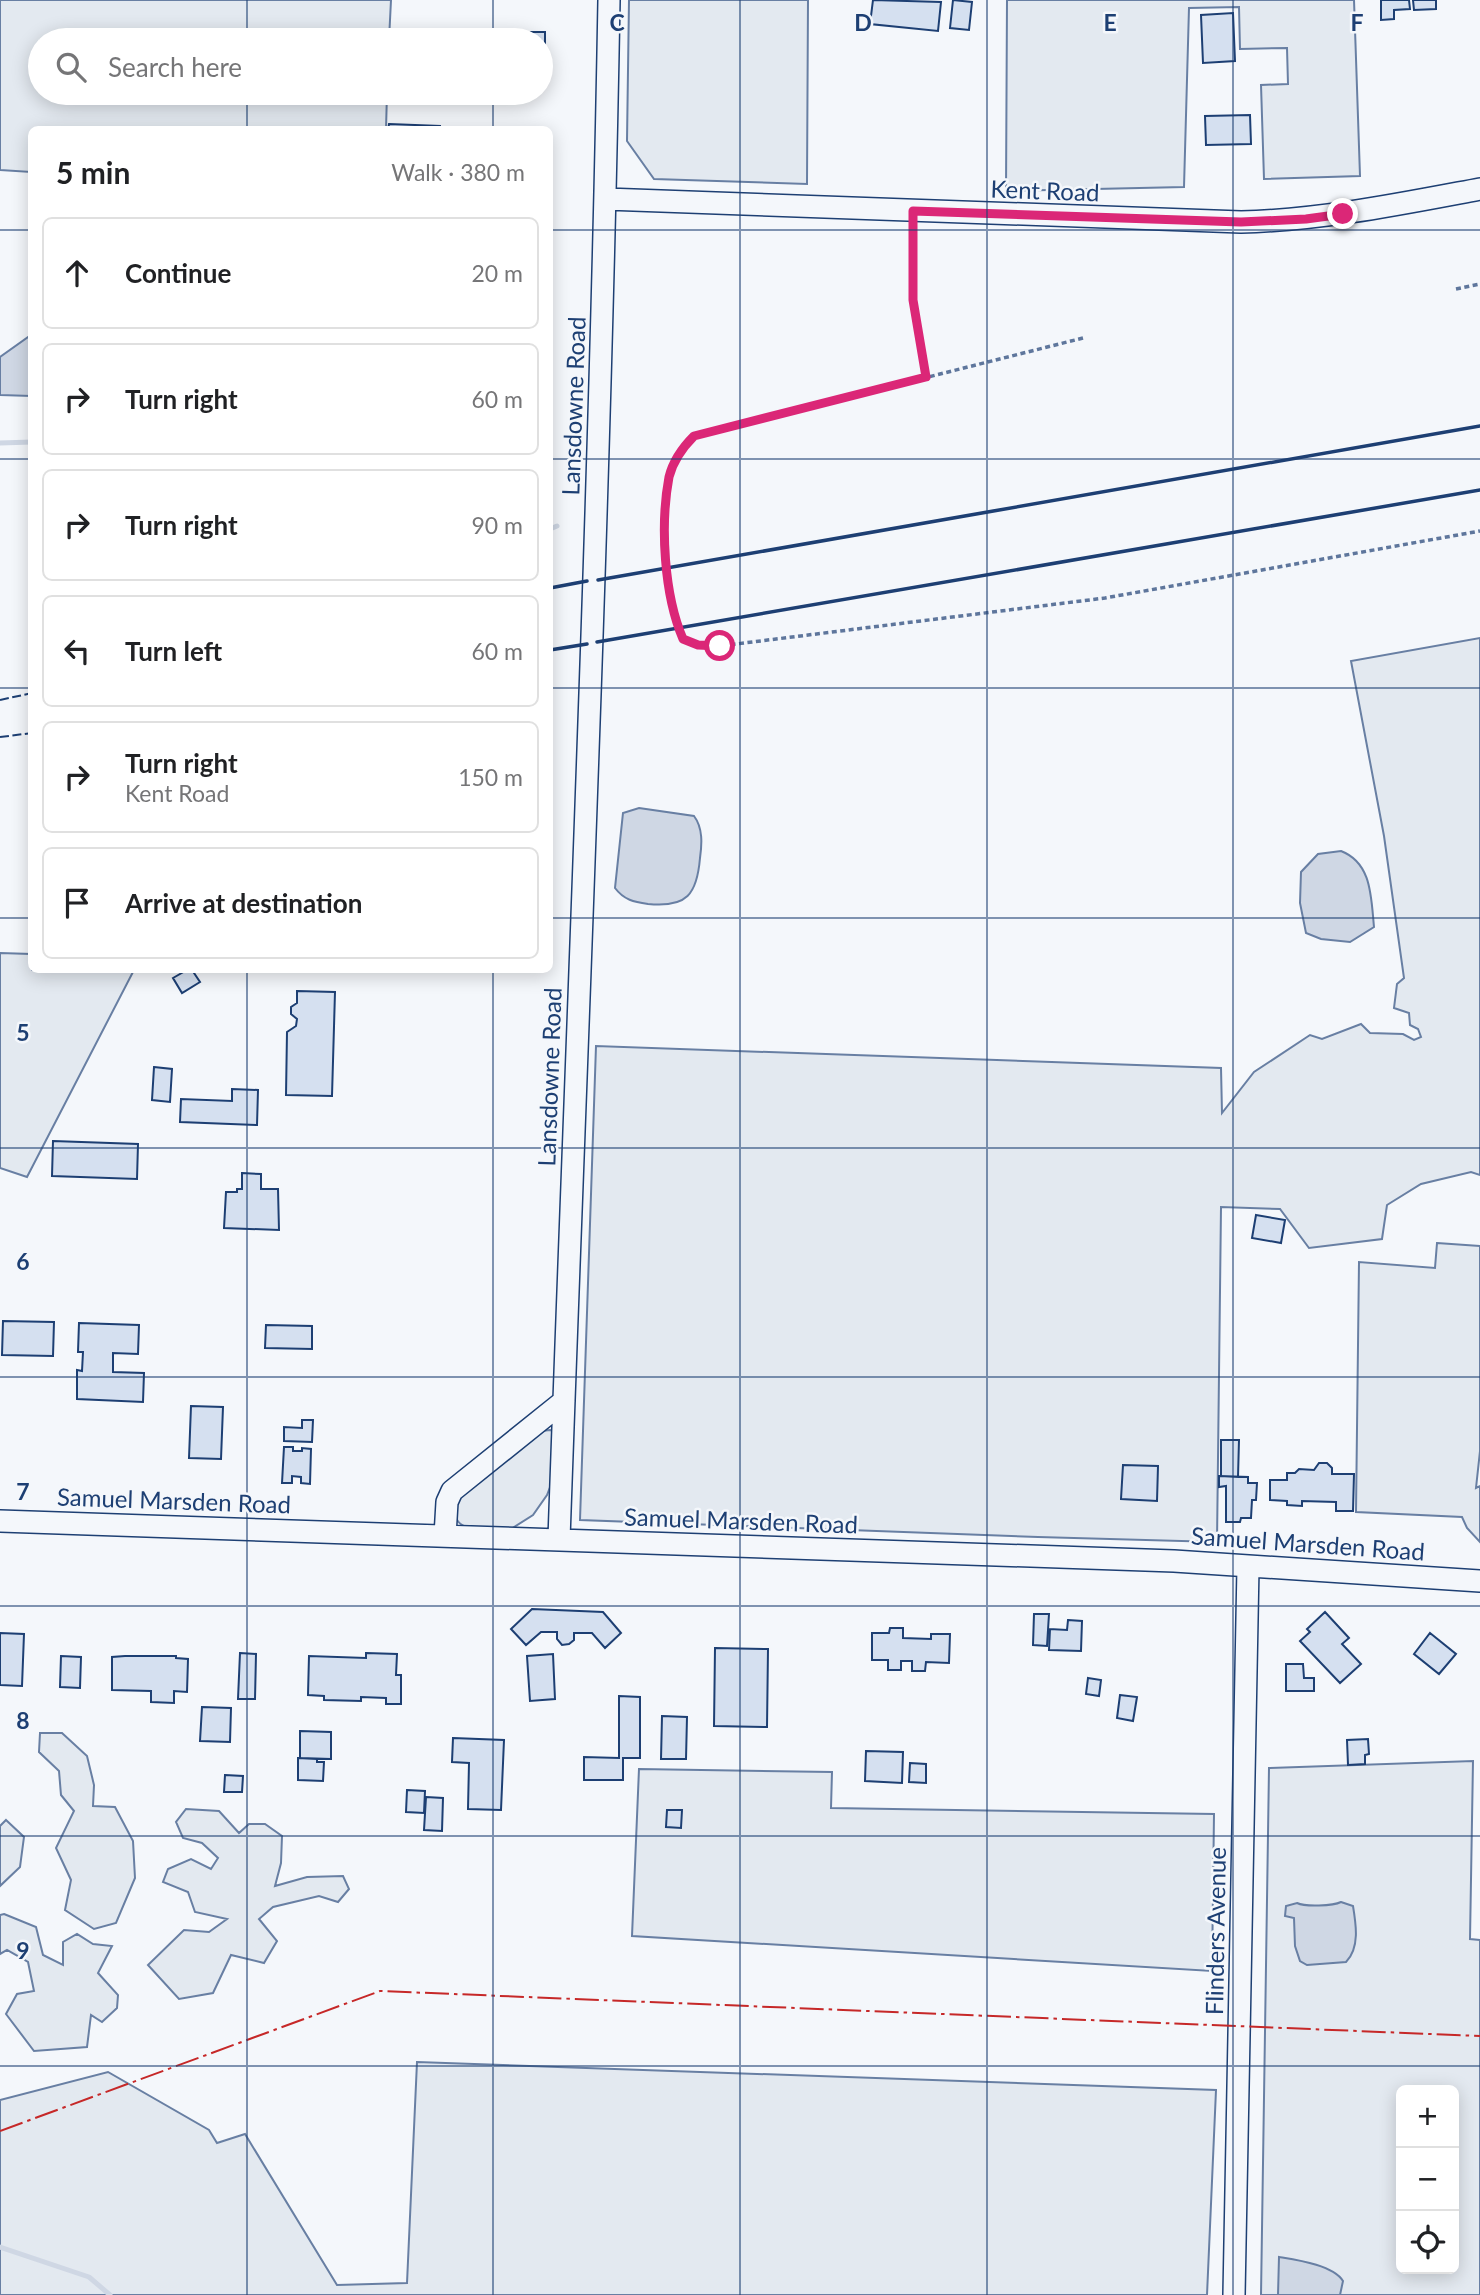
<!DOCTYPE html>
<html lang="en">
<head>
<meta charset="utf-8">
<style>
  body { margin:0; font-family:Lato,sans-serif; background:#f2f2f2; color:#202124 }
  .controls { position:absolute; right:21px; bottom:21px; display:grid; overflow:hidden; border-radius:10px; box-shadow:0 4px 18px #0003 }
  .controls button { width:63px; height:63px; display:grid; place-items:center; padding:0; border:0; border-bottom:2px solid #e0e0e0; background:#fff; color:#202124; font:35px sans-serif }
  .stop { position:absolute; width:21px; height:21px; margin:-16px; border:5px solid #db2777; border-radius:50%; background:#fff }
  .stop.end { background:#db2777; border-color:#fff; box-shadow:0 2px 7px #0008 }
  .list { margin:0; padding:0; list-style:none }
  h2 { display:flex; justify-content:space-between; align-items:center; height:91px; margin:0; padding:0 28px; font-size:30px }
  h2 small { font-size:23px; font-weight:400; color:#757577 }
  .list li { display:grid; grid-template-columns:46px 1fr auto; gap:21px; align-items:center; box-sizing:border-box; height:112px; margin:0 14px 14px; padding:0 14px; border:2px solid #e0e0e0; border-radius:10px }
  .list b { display:block; font-size:26px; white-space:nowrap }
  .list p { margin:0; font-size:23px; white-space:nowrap; color:#757577 }
  .list em { font-size:23px; font-style:normal; color:#757577 }
  .icon { flex:none; width:38px; height:38px; fill:none; stroke:currentColor; stroke-width:2; stroke-linecap:round; stroke-linejoin:round }
  .map { position:relative; flex:none; width:1480px; height:2295px; overflow:hidden }
  .search { position:absolute; background:#fff; box-shadow:0 4px 18px #0003; left:28px; top:28px; width:525px; height:77px; display:flex; align-items:center; gap:18px; box-sizing:border-box; padding:0 24px; border-radius:38px; color:#757577; font-size:26px }
  .panel { position:absolute; background:#fff; box-shadow:0 4px 18px #0003; left:28px; top:126px; width:525px; height:847px; border-radius:10px }
  .map>svg:first-child { display:block }
  .green { fill:#e3e9f0; stroke:#687fa3; stroke-width:2; fill-rule:evenodd }
  .water { fill:#cfd7e4; stroke:#687fa3; stroke-width:2 }
  .lines { fill:none; stroke-linecap:round; stroke-linejoin:round }
  .stream { stroke:#cfd7e4; stroke-width:5 }
  .building { fill:#d5e0f0; stroke:#1d3f73; stroke-width:2 }
  .minor-casing { stroke:#1d3f73; stroke-width:24 }
  .path { stroke:#5e769c; stroke-width:3.5; stroke-dasharray:5 3.5; stroke-linecap:butt }
  .minor { stroke:#f4f7fb; stroke-width:21 }
  .fence { stroke:#1d3f73; stroke-width:2; stroke-dasharray:9 3.5; stroke-linecap:butt }
  .wall { stroke:#1d3f73; stroke-width:3.5 }
  .power { stroke:#c62828; stroke-width:2; stroke-dasharray:24 5 3.5 5; stroke-linecap:butt }
  .route { stroke:#db2777; stroke-width:9 }
  .grid { fill:none; stroke:#1d3f73; stroke-width:2; stroke-opacity:0.55 }
  .labels { text-anchor:middle; dominant-baseline:central; stroke-width:5; stroke-linejoin:round; paint-order:stroke }
  .street-label { font-size:24px; fill:#1d3f73; stroke:#f4f7fb }
  .grid-label { font-size:23px; text-anchor:middle; font-weight:bold; fill:#1d3f73; stroke:#f4f7fb; stroke-width:5; stroke-linejoin:round; paint-order:stroke }
</style>
</head>
<body>
<div class="map">
<svg width="1480" height="2295" viewBox="0 0 1480 2295">
  <rect width="100%" height="100%" fill="#f4f7fb"/>
  <path class="green" d="M0,0h391l-2,40h-349v53h347l-1,36 -354,1 -1,42 -31,-2z
    M629,0h179l-1,184 -153,-5 -27,-38z
    M1007,0h347l6,176 -96,3 -3,-94 27,-1 -1,-36 -47,1 -1,-42 -50,1 -5,179 -178,4z
    M1480,638v537l-9,-3 -50,12 -34,21 -5,34 -73,9 -29,-39 -59,-2 -4,335 -179,-5 -458,-17 16,-474 625,22 1,45 32,-41 56,-37 12,4 39,-15 9,9 33,1 11,6 7,-3 -3,-8 -8,-4 -1,-12 -15,-5 3,-24 7,-6 -20,-142 -33,-175z
    M0,953l31,1 1,16h102l-107,207 -27,-9z
    M1437,1243l43,3v205l-4,37 4,-2v56l-13,-14 -5,-11 -106,-5 3,-250 76,6z
    M550,1430l3,1 -1,51 -5,13 -14,20 -22,14 -45,-2c-12,-5 -11,-13 -12,-25l88,-71z
    M40,1733h22l25,23 7,29 -1,21 22,1 18,34 2,37 -19,45 -22,6 -29,-19 6,-30 -15,-32 18,-37 -13,-16 -2,-24 -20,-19z
    M1473,1761l-3,178 10,1v355h-219l8,-527zM1401,2090h53v179h-53z
    M639,1769l193,3 -1,36 383,6 -2,157 -580,-35z
    M186,1809l33,2 20,22 10,-9h16l17,12 -1,27 -6,23 32,-9 36,-1 6,13 -11,13 -19,-6 -46,11 -14,12 18,22 -13,22 -33,-8 -18,38 -34,6 -31,-34 36,-35 25,2 18,-13 -32,-7 -7,-20 -25,-10 5,-13 23,-10 20,10 7,-11 -16,-15 -19,-5 -7,-16z
    M6,1820l18,17 -4,30 -20,19v-60z
    M4,1914l32,13 7,28 20,10v-23l14,-8 16,10 19,2 -14,27 20,22 -1,13 -15,14 -11,-7 -4,32 -53,4 -28,-37 11,-20 17,-3 -6,-29 -21,-12 -7,4v-39z
    M417,2062l799,28 -9,205h-1207v-195l108,-28 101,58 8,13 28,-9 92,151 70,-2z"/>
  <path class="water" d="M31,335v61l-31,-1v-38z
    M639,808l55,8c9,12 8,28 6,42 -3,36 -13,50 -52,46 -14,-2 -24,-4 -33,-16l8,-75z
    M1341,851c31,12 30,46 33,76l-24,15 -29,-3 -15,-6 -6,-30 1,-31 17,-18z
    M1341,1902l12,4c3,18 7,42 -7,56l-39,3 -7,-4 -5,-15 -1,-28 -9,-2 1,-10 11,-3c8,4 36,3 44,-1z
    M1279,2257c18,3 54,8 64,24l-3,14h-62z"/>
  <g class="lines">
    <path class="stream" d="M0,443l32,-1
      M550,529l7,-3
      M0,2247l89,30 21,18"/>
  </g>
  <path class="building" d="M873,0l68,2 -3,29 -68,-7z
    M953,0l19,2 -3,28 -19,-2z
    M1381,0h28l1,9 -16,1v9l-13,1z
    M1413,0h23v9l-22,1z
    M1233,13l2,48 -32,2 -2,-48z
    M515,32h30v19h-4v-11h-26z
    M1250,115l1,29 -45,1 -1,-29z
    M389,124l51,2v4h-52z
    M187,970h5l8,12 -18,11 -9,-15z
    M297,991l38,1 -3,104 -46,-1 1,-63 9,-6 1,-7 -6,-5v-7l6,-4z
    M154,1067l18,2 -2,33 -18,-2z
    M232,1089l26,1 -1,35 -77,-3 1,-23 51,2z
    M53,1141l85,3 -1,35 -85,-3z
    M242,1173l19,1v15h17l1,41 -55,-2 2,-36h11v-3h5z
    M1256,1215l29,5 -4,23 -29,-5z
    M3,1321l51,1 -1,34 -51,-1z
    M79,1323l60,2 -1,29 -25,-1v19l31,1 -1,29 -66,-3v-29l5,1 1,-19h-5z
    M266,1325l46,1v23l-47,-1z
    M191,1406l32,1 -2,52 -32,-1z
    M302,1420h11l-1,22 -28,-1v-14l18,1z
    M1221,1440h18l-1,37 -17,-1z
    M284,1447h9v4h9v-3l9,1 -1,35 -9,-1v-6l-9,-1v7h-10z
    M1319,1463h8l5,5v6h22l-1,37h-17v-9l-34,-1v5l-15,-1v-4l-17,-1v-20h17v-7h8l4,-4 15,1z
    M1123,1465l35,1 -1,35 -36,-2z
    M1219,1476l29,1v6h9l-1,17h-4l-1,18h-10l-1,4h-14v-36l-7,1z
    M532,1609l71,3 18,21 -16,15 -13,-15h-18v7l-5,4 -7,1 -5,-6v-7h-16l-15,13 -15,-16z
    M1325,1612l24,26 -7,6 19,20 -21,19 -40,-42 10,-9 -3,-3z
    M1034,1614h15l-2,32 -14,-1z
    M1068,1620l14,1 -1,30 -32,-1 1,-21 17,1z
    M890,1628h13v10l28,1v-5h19l-1,29 -23,-1 -1,9h-13v-10h-11v9h-13v-10h-16v-27h17z
    M0,1633l24,1 -2,52 -22,-1z
    M1430,1633l26,21 -17,20 -25,-20z
    M715,1648l53,1 -1,78 -53,-1z
    M240,1653l16,1 -1,45h-17z
    M366,1653l31,1 -1,21h5v29h-15v-6l-25,-1v4l-37,-1v-4l-16,-1 1,-39 57,2z
    M553,1654l2,45 -25,2 -3,-45z
    M61,1656l20,1 -1,31 -20,-1z
    M125,1656h51v2l12,1 -1,33 -13,-1v12l-23,-1v-11l-39,-1v-33z
    M1286,1664h17l1,14h10v13h-28z
    M1088,1678l13,2 -2,16 -13,-2z
    M1120,1695l17,2 -4,24 -16,-3z
    M619,1696l21,1v61h-17v22h-39v-23l35,1z
    M202,1707l29,1 -1,34 -30,-1z
    M662,1716l25,1 -1,42h-25z
    M300,1731l31,1v27l-31,-1z
    M453,1738l51,2 -3,70 -33,-1 1,-46 -17,-1z
    M1368,1739l1,15 -4,1v9l-17,1 -1,-25z
    M866,1751l37,1 -1,31 -37,-2z
    M298,1758l19,1v3h7l-1,19 -25,-1z
    M910,1763l16,1v19l-17,-1z
    M225,1775l18,1 -1,16h-18z
    M407,1790l18,1 -1,22 -18,-1z
    M426,1797l17,1 -1,33 -18,-1z
    M667,1810h15l-1,18 -15,-1z"/>
  <g class="lines">
    <defs>
      <path id="minor" d="M606,199l635,23c81,-2 159,-18 239,-33
        M0,1521l1174,40 306,20
        M445,1536l2,-34 5,-11 112,-90
        M559,1539c18,-513 41,-1026 50,-1539
        M1234,2295l14,-728"/>
    </defs>
    <use href="#minor" class="minor-casing"/>
    <path class="path" d="M913,227v74l13,76
      M1456,289l24,-5
      M1083,338l-389,98c-11,12 -21,25 -25,41 -9,47 -5,118 14,162l15,6 22,1 385,-48 375,-67"/>
    <use href="#minor" class="minor"/>
    <path class="fence" d="M0,700l32,-7
      M0,737l32,-4"/>
    <path class="wall" d="M598,580l882,-154
      M550,588l37,-7
      M597,642l883,-152
      M550,650l37,-6"/>
    <path class="power" d="M0,2131l380,-140 1100,45"/>
  </g>
  <g class="lines">
    <path class="route" d="M720,646l-22,-1 -15,-6c-19,-44 -23,-114 -14,-162 4,-16 14,-30 25,-41l232,-59 -13,-77v-89l328,11 65,-3 37,-5"/>
  </g>
  <path class="grid" d="M247,0v40M493,0v40M740,0v2295M987,0v2295M1233,0v2295M247,93v37M493,93v37M0,230h32M550,230h930M0,459h32M550,459h930M0,688h32M550,688h930M0,918h32M550,918h930M247,970v1325M493,970v1325M0,1148h1480M0,1377h1480M0,1606h1480M0,1836h1480M0,2066h1480"/>
  <g class="labels">
    <g class="street-label">
      <text transform="translate(1045 190) rotate(2)">Kent Road</text>
      <text transform="translate(573 406) rotate(-88)">Lansdowne Road</text>
      <text transform="translate(549 1077) rotate(-88)">Lansdowne Road</text>
      <text transform="translate(174 1500) rotate(2)">Samuel Marsden Road</text>
      <text transform="translate(741 1520) rotate(2)">Samuel Marsden Road</text>
      <text transform="translate(1308 1543) rotate(4)">Samuel Marsden Road</text>
      <text transform="translate(1215 1931) rotate(-89)">Flinders Avenue</text>
    </g>
  </g>
  <g class="grid-label">
    <text x="617" y="31">C</text>
    <text x="863" y="31">D</text>
    <text x="1110" y="31">E</text>
    <text x="1357" y="31">F</text>
    <text x="23" y="1041">5</text>
    <text x="23" y="1270">6</text>
    <text x="23" y="1500">7</text>
    <text x="23" y="1729">8</text>
    <text x="23" y="1959">9</text>
  </g>
</svg>
<div class="controls">
<button>+</button>
<button>−</button>
<button><svg class="icon" aria-label="locate" viewBox="0 0 24 24"><circle cx="12" cy="12" r="6"/><path d="M12 2v4M12 18v4M2 12h4M18 12h4"/></svg></button>
</div>
<div class="stop" style="left:720px;top:646px"></div>
<div class="stop end" style="left:1343px;top:214px"></div>
<div class="search"><svg class="icon" aria-label="search" viewBox="0 0 24 24"><circle cx="10" cy="10" r="6"/><path d="M15 15l6 6"/></svg>Search here</div>
<section class="panel">
<h2>5 min<small>Walk · 380 m</small></h2>
<ul class="list">
<li><svg class="icon" aria-label="ahead" viewBox="0 0 24 24"><path d="M12 20V5M6 11l6-6 6 6"/></svg><div><b>Continue</b></div><em>20 m</em></li>
<li><svg class="icon" aria-label="right" viewBox="0 0 24 24"><path d="M7 20v-9h11M14 6l5 5-5 5"/></svg><div><b>Turn right</b></div><em>60 m</em></li>
<li><svg class="icon" aria-label="right" viewBox="0 0 24 24"><path d="M7 20v-9h11M14 6l5 5-5 5"/></svg><div><b>Turn right</b></div><em>90 m</em></li>
<li><svg class="icon" aria-label="left" viewBox="0 0 24 24"><path d="M17 20v-9H6M10 6l-5 5 5 5"/></svg><div><b>Turn left</b></div><em>60 m</em></li>
<li><svg class="icon" aria-label="right" viewBox="0 0 24 24"><path d="M7 20v-9h11M14 6l5 5-5 5"/></svg><div><b>Turn right</b><p>Kent Road</p></div><em>150 m</em></li>
<li><svg class="icon" aria-label="arrive" viewBox="0 0 24 24"><path d="M6 21V4h12l-3 4 3 4H6"/></svg><div><b>Arrive at destination</b></div></li>
</ul>
</section>
</div>
</body>
</html>
